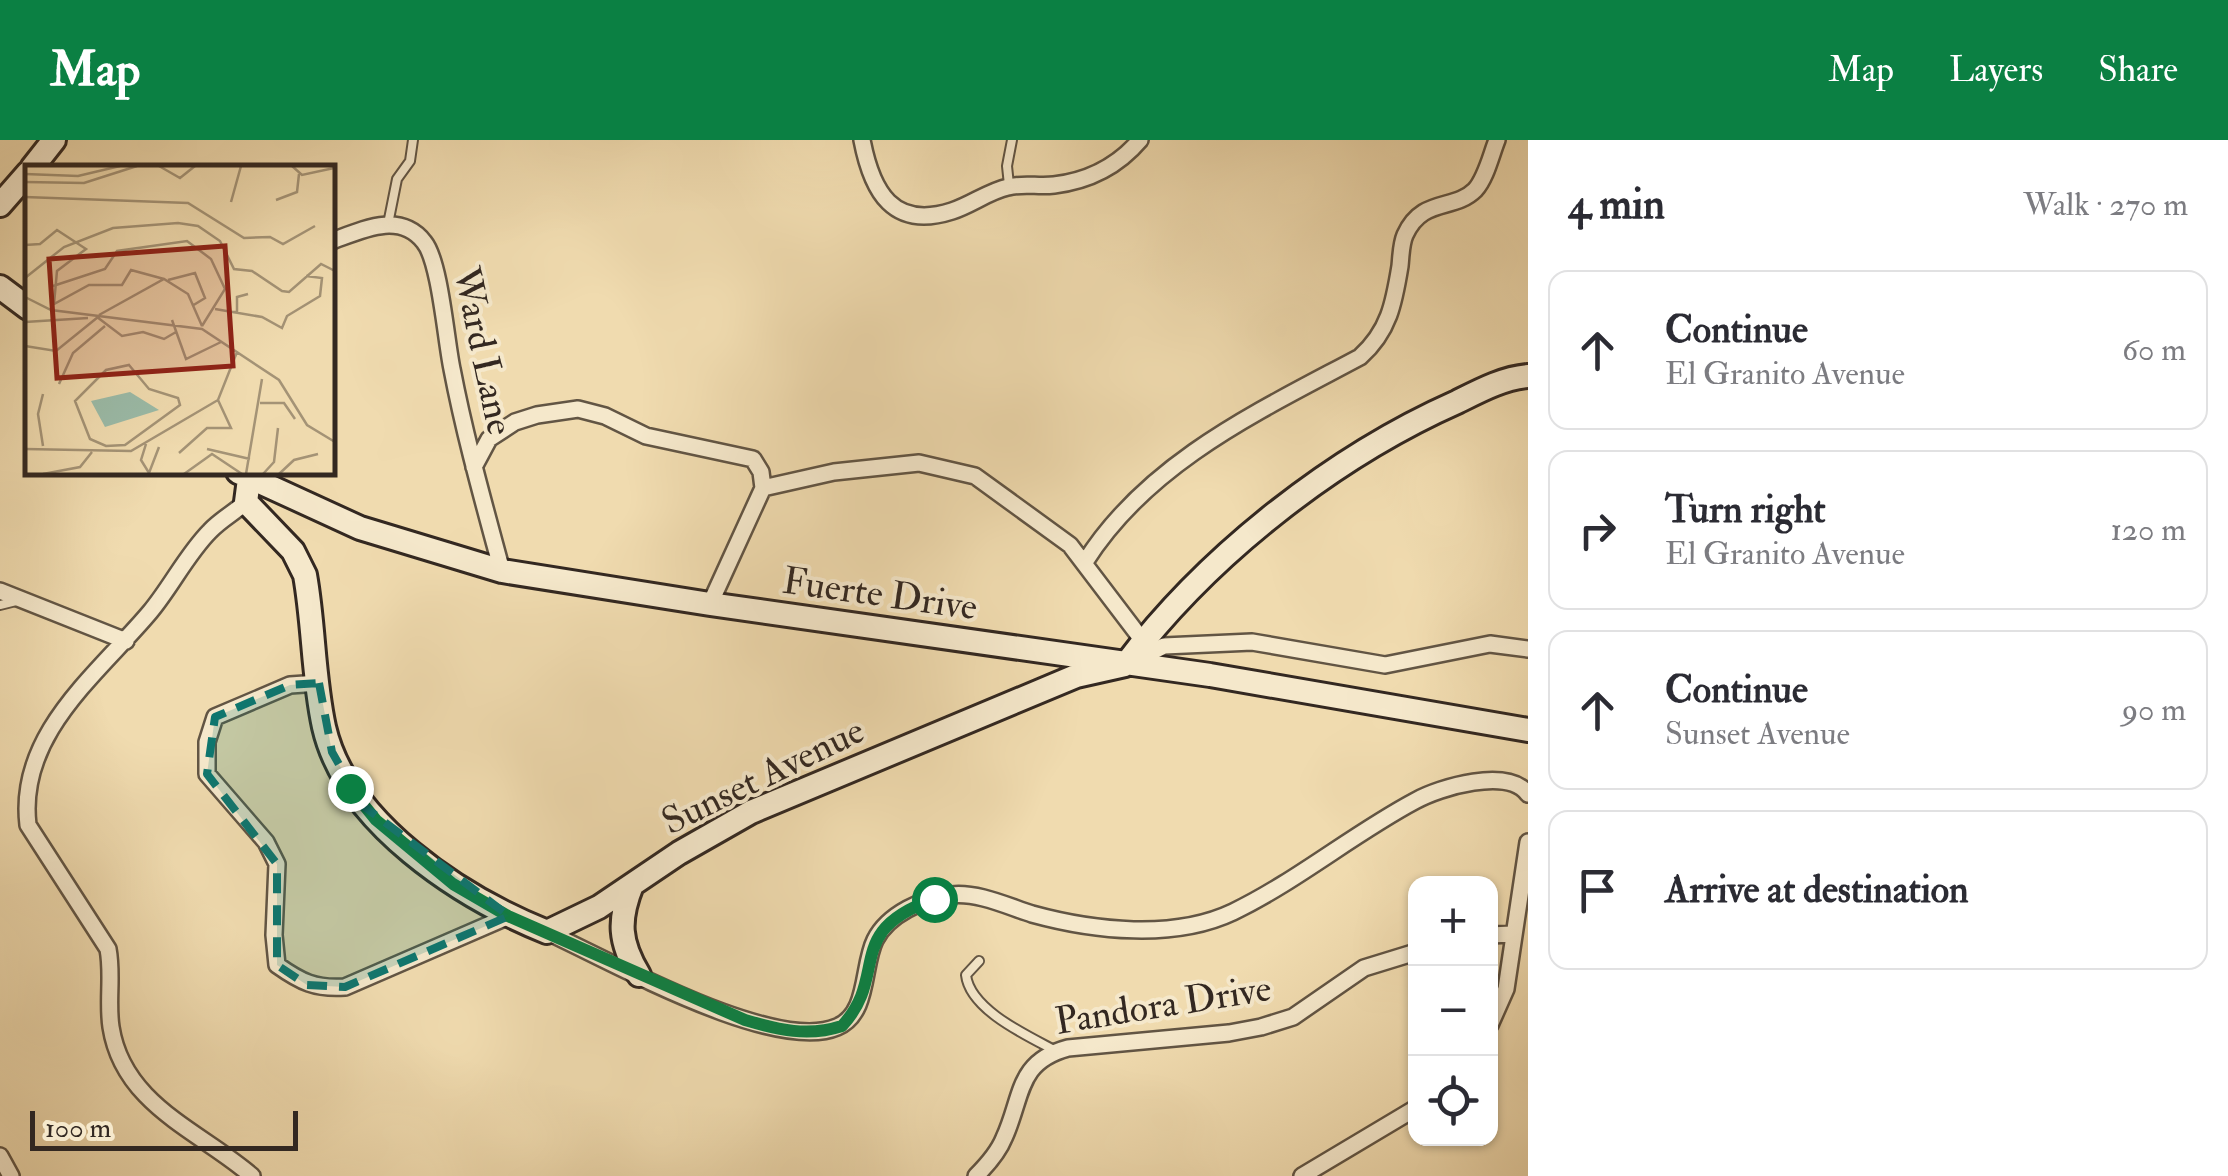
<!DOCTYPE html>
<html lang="en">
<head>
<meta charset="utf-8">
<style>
  body { margin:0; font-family:"IM FELL Double Pica",serif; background:#f2f2f3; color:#2b2b33 }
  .controls { position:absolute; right:30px; bottom:30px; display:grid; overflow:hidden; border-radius:20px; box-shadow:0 2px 8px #0004 }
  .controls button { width:90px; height:90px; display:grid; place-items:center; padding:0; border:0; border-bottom:2px solid #e1e1e2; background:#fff; color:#2b2b33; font:50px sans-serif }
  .scale { position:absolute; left:30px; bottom:25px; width:268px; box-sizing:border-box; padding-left:10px; border:5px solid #332821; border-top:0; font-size:28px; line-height:35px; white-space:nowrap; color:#332821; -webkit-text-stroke:8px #f5e8cb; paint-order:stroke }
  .stop { position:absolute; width:30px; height:30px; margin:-22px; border:8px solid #0b8043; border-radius:50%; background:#fff }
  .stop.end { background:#0b8043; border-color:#fff; box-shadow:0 2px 10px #0008 }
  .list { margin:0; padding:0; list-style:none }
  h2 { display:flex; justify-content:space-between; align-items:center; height:130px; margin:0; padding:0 40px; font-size:42px }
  h2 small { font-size:32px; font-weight:400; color:#7c7c81 }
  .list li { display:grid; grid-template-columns:65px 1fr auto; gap:30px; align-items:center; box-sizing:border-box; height:160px; margin:0 20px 20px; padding:0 20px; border:2px solid #e1e1e2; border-radius:20px }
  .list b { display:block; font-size:38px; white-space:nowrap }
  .list p { margin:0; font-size:32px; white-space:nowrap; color:#7c7c81 }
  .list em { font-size:32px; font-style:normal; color:#7c7c81 }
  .icon { flex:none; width:55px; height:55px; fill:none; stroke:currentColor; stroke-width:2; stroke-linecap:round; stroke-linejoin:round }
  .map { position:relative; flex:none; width:1528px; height:1036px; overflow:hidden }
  header { display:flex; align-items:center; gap:60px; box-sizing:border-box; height:140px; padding:0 50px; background:#0b8043; color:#fff }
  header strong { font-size:48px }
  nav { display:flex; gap:55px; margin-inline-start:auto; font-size:35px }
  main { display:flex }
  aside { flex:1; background:#fff }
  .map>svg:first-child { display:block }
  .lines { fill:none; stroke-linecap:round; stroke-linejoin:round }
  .lane-casing { stroke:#625544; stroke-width:12 }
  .street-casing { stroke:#625544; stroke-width:20 }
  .secondary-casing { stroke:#332821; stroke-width:28 }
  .lane { stroke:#f5e8cb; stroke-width:8 }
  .street { stroke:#f5e8cb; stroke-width:15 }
  .secondary { stroke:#f5e8cb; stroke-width:22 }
  .route { stroke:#0b8043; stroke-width:12 }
  .marked { fill:#0f766e; fill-opacity:0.2; stroke:#0f766e; stroke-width:8; stroke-dasharray:20 12; stroke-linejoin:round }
  .labels { text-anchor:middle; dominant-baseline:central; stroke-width:8; stroke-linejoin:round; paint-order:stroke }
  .street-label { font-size:38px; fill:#332821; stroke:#f5e8cb }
  .inset-road { fill:none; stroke:#a49376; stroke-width:2.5 }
  .view { fill:#8f2418; fill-opacity:0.15; stroke:#8f2418; stroke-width:5 }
  .inset-edge { fill:none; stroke:#332821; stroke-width:5 }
</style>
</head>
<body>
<header>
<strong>Map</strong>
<nav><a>Map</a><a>Layers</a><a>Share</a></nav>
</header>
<main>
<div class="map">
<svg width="1528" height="1036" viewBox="0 0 1528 1036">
  <rect width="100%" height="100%" fill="#f0dbaf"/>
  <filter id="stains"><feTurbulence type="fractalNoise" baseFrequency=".002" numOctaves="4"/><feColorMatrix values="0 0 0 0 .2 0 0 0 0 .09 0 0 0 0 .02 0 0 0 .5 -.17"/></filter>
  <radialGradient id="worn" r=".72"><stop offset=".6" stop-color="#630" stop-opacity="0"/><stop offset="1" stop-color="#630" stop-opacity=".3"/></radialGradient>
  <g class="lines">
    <defs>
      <path id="lane" d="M1009,45l-2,-19 5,-26
        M388,84l9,-45 13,-18 3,-21
        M0,465l16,-4
        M979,821l-13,14c4,35 62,61 90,76"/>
      <path id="street" d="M862,0c10,52 31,90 90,71 19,-6 37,-20 56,-24 15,-4 31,0 46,-2 34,-4 63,-18 86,-45
        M332,101c30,-11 68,-30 92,1 16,19 22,99 28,127 13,68 32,135 50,202
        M474,327l15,-28 26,-17 22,-7 41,-6 27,7 41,20 107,23 8,13 2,16
        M763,348l71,-16 85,-9 56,13 95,69 73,96
        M246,362c-11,10 -26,18 -36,29 -23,23 -39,56 -60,81 -52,62 -133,122 -122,213l80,124c5,26 -1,52 3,78 12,78 89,104 141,149
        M1085,422c63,-100 174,-151 275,-205 29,-26 34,-54 40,-91 1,-9 1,-22 5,-31 17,-38 49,-24 70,-45 11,-12 16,-35 22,-50
        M0,451l126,50
        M710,464l53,-116
        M1134,521l30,-15 88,-4 133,23 105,-21 38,5
        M319,543l-29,2 -75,32 -8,25v32l59,68 11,22 -3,71 3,30c24,17 38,24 68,22l164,-71
        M547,792c62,28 227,122 290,95 32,-13 25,-61 38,-87 13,-26 49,-42 76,-45 27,-3 56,11 81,19 62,17 142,26 201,-2 64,-31 120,-78 182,-111 25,-14 93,-34 113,-7
        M1490,795l22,-1
        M1490,885l16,-36 22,-147
        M0,1016l11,20
        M976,1036c11,-11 22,-23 28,-38 19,-41 12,-76 64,-90l161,-15 32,-6 32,-10 71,-49 52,-16
        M1302,1036l114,-68"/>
      <path id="secondary" d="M32,28l22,-28
        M0,65l28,-32
        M0,147l28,21
        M238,332l122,56 142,43 208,33 500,71 318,55
        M249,339l-3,23 47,49 12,24c9,50 8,102 19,152 22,96 136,170 223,205l52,-25 80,-54 72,-41 325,-136 49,-11c82,-109 208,-208 332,-263 22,-11 46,-24 71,-26
        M632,745c-14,35 -13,57 7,90"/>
    </defs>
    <use href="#lane" class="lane-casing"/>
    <use href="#street" class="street-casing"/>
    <use href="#secondary" class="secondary-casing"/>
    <use href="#lane" class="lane"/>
    <use href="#street" class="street"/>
    <use href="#secondary" class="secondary"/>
  </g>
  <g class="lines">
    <path class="route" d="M350,648l26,32 77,64 55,32 237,104c34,10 63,17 97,6 48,-52 0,-94 92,-127"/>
  </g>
  <path class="marked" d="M319,543l13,69 30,53 147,111 -164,71 -38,-2 -30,-20v-101l-70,-90 8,-57 75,-32z"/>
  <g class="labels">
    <g class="street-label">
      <text transform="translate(483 211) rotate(78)">Ward Lane</text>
      <text transform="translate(880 454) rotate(8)">Fuerte Drive</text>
      <text transform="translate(763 636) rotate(-26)">Sunset Avenue</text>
      <text transform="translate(1163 865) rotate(-9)">Pandora Drive</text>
    </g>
  </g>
  <g transform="translate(25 25)">
    <rect width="310" height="310" fill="#f0dbaf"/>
    <path d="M105,227l29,18 -54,17 -14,-26z" fill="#9bbba8"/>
    <path class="inset-road" d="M134,1l21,12 15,-12M267,1l10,9 32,-7M0,9l53,2 42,-10M0,17l59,1 53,-17M0,32l163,6 56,35 26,-1 13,7 32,-18M251,35l21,-8 2,-18M206,37l10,-36M0,80l15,-1 17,-14 29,19 -29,22 -3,33 35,-19h33l9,-15 33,9M0,113l39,-31 49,-19 65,-5 20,3 22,15 14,28 18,2 30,20 7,1 32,-28 14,7M143,115l27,-7 10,25 -13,8M28,121l52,-17 12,-18 70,-10 24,18 14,30 -23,37M0,132l26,13 151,19 77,51 28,45 28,17M190,144l47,8 20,11 5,-12 33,-20 2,-18 -16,-2M205,147h7v-15l11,-3M74,150l65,-36 24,15 14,32M72,152l25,19 21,-4 21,7 12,-7M147,155l14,39 35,-17M0,157l63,-4M0,181l31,5 42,-34M104,200l20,24 29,9 2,7 -55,40 -19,1 -16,-7 -15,-38 31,-31zM34,219l14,-31 32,-27M18,229l-5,20 5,32M235,238h24l11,16M121,279l-5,16 8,13 10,-26M0,284l106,2 87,-51 19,-48M182,284l43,10M154,288l28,-25h24l-13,-28M18,309l37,-7 12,-15M159,309l28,-20 30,20M221,309l16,-95M238,309l11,-12 4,-34M254,309l15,-14 24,-6"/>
    <path class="view" d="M200,81l8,120 -176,12 -8,-119z"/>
    <rect width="310" height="310" class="inset-edge"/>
  </g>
  <rect width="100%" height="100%" filter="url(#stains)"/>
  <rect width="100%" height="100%" fill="url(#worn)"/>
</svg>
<div class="controls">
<button>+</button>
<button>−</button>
<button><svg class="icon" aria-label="locate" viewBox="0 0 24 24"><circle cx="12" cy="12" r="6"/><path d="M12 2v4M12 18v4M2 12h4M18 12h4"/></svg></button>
</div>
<div class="scale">100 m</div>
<div class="stop" style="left:934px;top:759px"></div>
<div class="stop end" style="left:350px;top:648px"></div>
</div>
<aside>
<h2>4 min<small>Walk · 270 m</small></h2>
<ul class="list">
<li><svg class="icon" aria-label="ahead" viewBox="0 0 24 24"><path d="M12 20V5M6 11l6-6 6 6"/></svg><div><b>Continue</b><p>El Granito Avenue</p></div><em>60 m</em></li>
<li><svg class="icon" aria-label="right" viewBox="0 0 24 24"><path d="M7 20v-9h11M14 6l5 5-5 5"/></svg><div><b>Turn right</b><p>El Granito Avenue</p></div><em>120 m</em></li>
<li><svg class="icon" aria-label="ahead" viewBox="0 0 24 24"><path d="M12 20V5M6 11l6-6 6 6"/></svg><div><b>Continue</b><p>Sunset Avenue</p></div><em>90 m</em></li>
<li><svg class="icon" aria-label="arrive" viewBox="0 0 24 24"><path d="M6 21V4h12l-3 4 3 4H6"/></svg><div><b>Arrive at destination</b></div></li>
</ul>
</aside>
</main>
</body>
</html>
